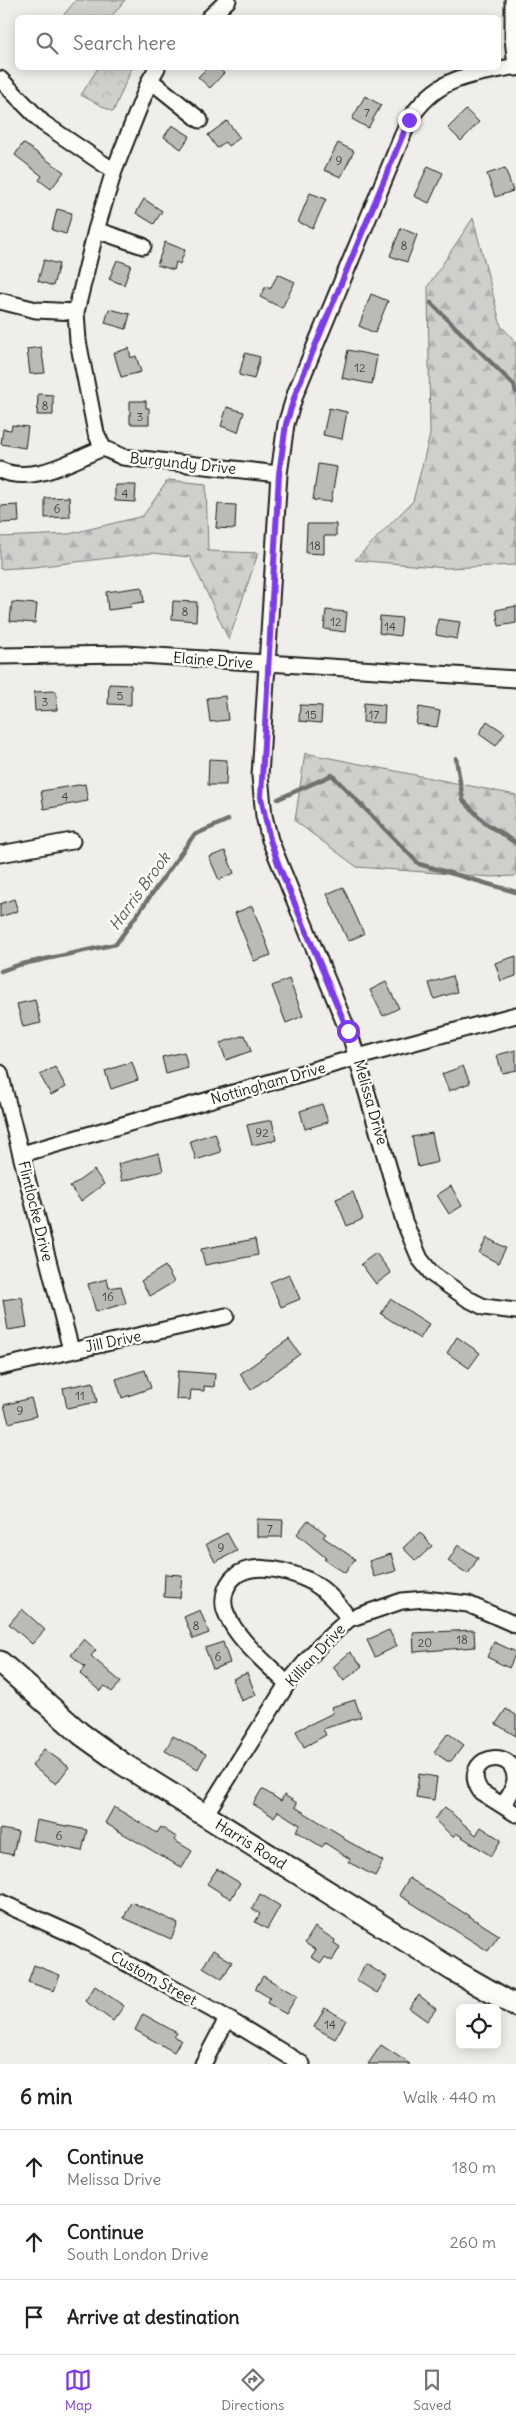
<!DOCTYPE html>
<html lang="en">
<head>
<meta charset="utf-8">
<style>
  body { margin:0; font-family:Delius,sans-serif; background:#f2f2f2; color:#222 }
  .controls { position:absolute; right:15px; bottom:15px; display:grid; overflow:hidden; border-radius:8px; box-shadow:0 2px 12px #0003 }
  .controls button { width:45px; height:45px; display:grid; place-items:center; padding:0; border:0; border-bottom:1px solid #e0e0e0; background:#fff; color:#222; font:25px sans-serif }
  .stop { position:absolute; width:15px; height:15px; margin:-11px; border:4px solid #7c3aed; border-radius:50%; background:#fff }
  .stop.end { background:#7c3aed; border-color:#fff; box-shadow:0 1px 5px #0008 }
  .list { margin:0; padding:0; list-style:none }
  h2 { display:flex; justify-content:space-between; align-items:center; height:65px; margin:0; padding:0 20px; font-size:21px }
  h2 small { font-size:16px; font-weight:400; color:#767676 }
  .list li { display:grid; grid-template-columns:32px 1fr auto; gap:15px; align-items:center; box-sizing:border-box; height:75px; padding:0 20px; border-top:1px solid #e0e0e0 }
  .list b { display:block; font-size:19px; white-space:nowrap }
  .list p { margin:0; font-size:16px; white-space:nowrap; color:#767676 }
  .list em { font-size:16px; font-style:normal; color:#767676 }
  .icon { flex:none; width:28px; height:28px; fill:none; stroke:currentColor; stroke-width:2; stroke-linecap:round; stroke-linejoin:round }
  .map { position:relative; flex:none; width:516px; height:2064px; overflow:hidden }
  .search { position:absolute; background:#fff; box-shadow:0 2px 12px #0003; left:15px; right:15px; top:15px; height:55px; display:flex; align-items:center; gap:12px; box-sizing:border-box; padding:0 18px; border-radius:8px; color:#767676; font-size:19px }
  .sheet { height:290px; background:#fff }
  nav { display:flex; justify-content:space-around; align-items:center; box-sizing:border-box; height:70px; border-top:1px solid #e0e0e0; background:#fff; font-size:14px; color:#767676 }
  nav a { display:grid; justify-items:center; gap:2px }
  nav .on { color:#7c3aed }
  .map>svg:first-child { display:block }
  .green { fill:#d0cfcc; stroke:#767674 }
  .forest { fill:url(#forest-firs); stroke:#767674 }
  .park { fill:url(#park-crowns); stroke:#767674 }
  .lines { fill:none; stroke-linecap:round; stroke-linejoin:round }
  .stream { stroke:#706f6d; stroke-width:4.5 }
  .building { fill:#bbbab6; stroke:#1c1c1c }
  .street-casing { stroke:#1c1c1c; stroke-width:19 }
  .secondary-casing { stroke:#1c1c1c; stroke-width:25 }
  .street { stroke:#fdfcf7; stroke-width:15 }
  .secondary { stroke:#fdfcf7; stroke-width:21 }
  .route { stroke:#7c3aed; stroke-width:6 }
  .labels { text-anchor:middle; dominant-baseline:central; stroke-width:5; stroke-linejoin:round; paint-order:stroke }
  .number-label { font-size:12px; fill:#444442 }
  .street-label { font-size:15px; fill:#1c1c1c; stroke:#fdfcf7 }
  .water-label { font-size:16px; font-style:italic; fill:#5b5b59; stroke:#fdfcf7 }
</style>
</head>
<body>
<div class="map">
<svg width="516" height="2064" viewBox="0 0 516 2064">
  <defs>
    <pattern id="forest-firs" width="22" height="20" patternUnits="userSpaceOnUse" patternTransform="scale(1.25)"><rect width="22" height="20" fill="#d0cfcc"/><path d="M5 1l3.5 6h-7zM16 11l3.5 6h-7z" fill="#b2b1af"/></pattern>
    <pattern id="park-crowns" width="20" height="18" patternUnits="userSpaceOnUse" patternTransform="scale(1.25)"><rect width="20" height="18" fill="#d0cfcc"/><path d="M2 6a3 3 0 1 1 6 0M12 15a3 3 0 1 1 6 0" fill="none" stroke="#b2b1af"/></pattern>
  </defs>
  <rect width="100%" height="100%" fill="#f0eeea"/>
  <filter id="ink" filterUnits="userSpaceOnUse"><feTurbulence type="fractalNoise" baseFrequency=".02" numOctaves="2"/><feDisplacementMap in="SourceGraphic" scale="10" xChannelSelector="R" yChannelSelector="G"/><feConvolveMatrix kernelMatrix="1 2 1 2 8 2 1 2 1" color-interpolation-filters="sRGB"/></filter>
  <g filter="url(#ink)">
    <path class="green" d="M76,0h49l-14,17h-49z"/>
    <path class="forest" d="M473,218l28,108 15,16v223l-70,3 -91,-8 58,-59 17,-66 -2,-149z
      M168,480l38,4 2,67 50,2 -29,87 -39,-83 -38,-4 -118,14 -34,2v-32l69,-3 74,-18z
      M305,753l211,42v81l-25,1 -134,-10 -62,-46z"/>
    <path class="park" d="M98,68h34l-19,44 -32,-17z"/>
    <g class="lines">
      <path class="stream" d="M431,303l83,82 2,7
        M456,758l7,42 22,23 31,20
        M278,799l54,-24 87,89 97,28
        M1,971l17,-6 98,-21 78,-109 34,-15"/>
    </g>
    <path class="building" d="M207,68h11l6,5 -14,15 -12,-11z
      M365,96l16,9 -13,23 -16,-9z
      M466,110l13,12 -18,19 -13,-13z
      M227,121l13,17 -12,8 -3,-4 -8,6 -9,-13z
      M172,125l18,11 -9,13 -17,-12z
      M23,143l41,29 -13,17 -12,-9 3,-4 -27,-21z
      M338,143l16,8 -13,26 -17,-7z
      M428,166l15,7 -14,30 -15,-7z
      M505,168l8,23 -18,6 -8,-23z
      M310,193l16,6 -13,29 -15,-6z
      M144,199l18,12 -8,13 -18,-11z
      M57,209l15,4 -6,21 -14,-4z
      M401,228l16,7 -10,27 -17,-6z
      M165,242l20,8 -5,14 -4,-2 -2,8 -17,-5z
      M44,260l15,4 -6,22 -15,-5z
      M117,260l14,5 -7,20 -15,-6z
      M278,274l17,8 -13,26 -22,-11 6,-11 4,3z
      M371,294l17,7 -13,32 -16,-7z
      M109,309l21,5 -4,15 -21,-6z
      M41,347l4,26 -15,1 -3,-25z
      M129,348l2,10 5,-2 5,16 -20,5 -7,-24z
      M348,350l29,6 -5,28 -30,-6z
      M245,353l15,4 -6,22 -15,-4z
      M38,394l15,1v20h-16z
      M130,401h16v7h3v16h-19z
      M227,407l17,5 -6,20 -17,-6z
      M329,408l18,4 -5,27 -19,-4z
      M12,425l16,2 -3,21 -24,-4 2,-15 8,1z
      M318,464l19,3 -6,35 -18,-2z
      M115,485h21l-1,17 -20,-1z
      M69,497l1,20 -25,1v-20z
      M218,504l18,1 -1,24 -19,-1z
      M18,505l1,17 -19,1v-17z
      M307,524h29v12h-12v18l-18,-1z
      M142,587l2,15 -14,2 1,3 -23,3 -2,-18z
      M173,601l24,1 -1,19 -24,-2z
      M12,602l25,2 -2,19 -25,-2z
      M516,606v17l-17,3 -3,-16z
      M326,610l21,2 -2,20 -21,-3z
      M380,616l22,2 -2,18 -21,-3z
      M438,619l22,3 -3,17 -21,-4z
      M109,684l22,1v20l-23,-1z
      M56,691l1,19 -22,1 -1,-19z
      M225,696l3,24 -18,2 -3,-24z
      M364,703l21,2 -1,18 -21,-1z
      M300,705l22,1 -1,17 -22,-2z
      M419,707l21,4 -3,16 -21,-3z
      M487,721l18,12 -9,13 -17,-12z
      M209,759l18,1 -1,25h-18z
      M85,784l3,17 -44,8 -3,-18z
      M225,851l9,22 -15,7 -10,-23z
      M343,887l21,47 -16,7 -21,-47z
      M14,899l4,12 -18,6v-13z
      M252,906l19,49 -17,6 -19,-48z
      M516,956v20l-15,5 -6,-18z
      M452,976l5,16 -23,7 -5,-16z
      M289,979l14,37 -17,7 -14,-37z
      M386,982l13,26 -16,8 -13,-26z
      M35,1000l6,23 -18,4 -6,-23z
      M245,1035l6,16 -25,9 -6,-17z
      M516,1050v20l-14,3 -5,-18z
      M184,1052l4,16 -22,6 -4,-17z
      M132,1062l6,18 -27,9 -6,-18z
      M463,1066l7,17 -21,8 -7,-17z
      M55,1067l11,20 -15,8 -11,-20z
      M322,1104l6,18 -23,7 -5,-18z
      M272,1120l4,20 -24,5 -5,-20z
      M215,1133l6,19 -25,8 -6,-19z
      M432,1133l6,29 -20,5 -6,-30z
      M159,1153l4,18 -41,10 -4,-17z
      M94,1170l10,14 -23,17 -11,-14z
      M451,1186l11,20 -13,8 -12,-19z
      M353,1192l10,27 -16,7 -11,-27z
      M487,1238l19,10 -8,15 -19,-10z
      M255,1239l3,16 -53,10 -4,-16z
      M376,1253l15,20 -15,11 -15,-20z
      M165,1266l9,16 -24,14 -9,-15z
      M289,1274l11,25 -19,8 -11,-25z
      M107,1279l2,9 12,-2 5,17 -30,9 -8,-28z
      M22,1297l5,30 -19,3 -5,-30z
      M390,1299l39,25 -9,15 -39,-25z
      M457,1337l23,16 -11,15 -22,-15z
      M289,1339l11,15 -49,36 -11,-16z
      M145,1370l6,18 -29,10 -6,-19z
      M178,1371l37,3 -1,13 -10,-1v5l-13,-1 -1,10 -14,-1z
      M93,1382l4,20 -30,6 -4,-20z
      M31,1398l5,18 -27,7 -5,-18z
      M257,1519l26,1 -1,17h-25z
      M308,1520l18,14 -3,3 32,22 -10,14 -21,-14 2,-1 -29,-24z
      M420,1532l12,14 -16,15 -13,-13z
      M227,1533l10,18 -22,11 -9,-18z
      M458,1545l20,13 -10,16 -20,-13z
      M391,1554l5,17 -22,6 -5,-16z
      M165,1574l17,1 -2,23 -16,-1z
      M22,1609l23,21 -13,14 -23,-20z
      M200,1610l9,23 -16,6 -9,-22z
      M389,1630l8,16 -22,11 -8,-17z
      M474,1630l1,17 -61,5 -1,-19z
      M84,1639l12,11 -5,6 30,26 -9,10 -7,-6 -5,5 -20,-17 5,-7 -14,-12z
      M223,1642l7,21 -17,6 -8,-21z
      M494,1642l22,10 -7,16 -22,-11z
      M350,1652l12,14 -18,15 -11,-14z
      M247,1673l9,22 -15,6 -8,-22z
      M355,1700l6,17 -38,12 3,6 -22,12 -8,-16 37,-18 -2,-6z
      M506,1709l10,6v21l-20,-12z
      M448,1733l16,12 -13,16h-4l-13,-9z
      M173,1736l33,18 -8,15 -33,-18z
      M44,1749l25,18 -13,17 -24,-18z
      M419,1774l18,3 -3,23 -18,-3z
      M262,1789l19,12 3,-6 13,8 -2,4 49,30v2l39,22 -8,15 -27,-14 2,-3 -25,-16 -3,4 -26,-16 4,-6 -22,-14 -4,6 -21,-13z
      M114,1807l43,26 4,-6 15,10 -2,3 18,11 -10,17 -77,-45z
      M445,1807l31,28 5,-8 20,13 -10,16 -35,-23 -3,4 -19,-18z
      M36,1820l51,10 -5,21 -50,-11z
      M0,1829l18,3 -5,23 -13,-3z
      M217,1869l23,14 -9,16 -24,-15z
      M409,1878l90,57 -11,16 -89,-56z
      M260,1894l20,12 -13,23 -12,-7 5,-8 -8,-5z
      M131,1902l47,21 -7,16 -47,-21z
      M315,1927l20,13 -1,3 6,4 -8,14 -7,-4 -4,6 -10,-6 5,-7 -11,-7z
      M213,1950l19,12 -10,17 -19,-12z
      M366,1964l21,13 -10,16 -21,-13z
      M34,1965l26,10 -6,16 -26,-9z
      M263,1976l34,20 -11,18 -19,-11 3,-5 -15,-9z
      M95,1986l29,20 -11,15 -28,-20z
      M419,1995l17,14 -9,12 -18,-13z
      M325,2008l21,12 -11,19 -21,-12z
      M143,2014l34,19 -3,4 7,3 -7,12 -39,-22z
      M381,2045l29,19h-42z"/>
    <g class="lines">
      <defs>
        <path id="street" d="M513,0v38l3,30
          M209,18l19,-18
          M516,66c-49,10 -78,10 -107,54l-113,272 -10,32 -7,50 -19,302 4,40 6,24 82,201 52,180 16,38 12,15 36,25 16,8 32,4
          M157,68l-7,12 -36,91 -18,59 -20,82 2,29 18,92 7,15 20,9 156,17
          M0,79l43,44 71,48
          M150,80l50,40
          M96,230l47,16
          M0,301l36,9 40,2
          M0,470c34,15 72,-10 103,-22
          M0,656l126,-2 390,25
          M0,854l72,-13
          M0,1073l71,277
          M22,1154l336,-97 158,-42
          M0,1367l226,-51
          M287,1684c-20,-21 -49,-43 -60,-69 -4,-8 -4,-18 -1,-26 13,-32 58,-20 82,-9 18,9 30,23 41,39
          M504,1806c3,-8 10,-17 11,-26 1,-36 -58,-23 -34,12l35,22
          M205,1815l82,-131 32,-38 30,-27 53,-18 23,-2 43,5 48,21
          M0,1902l78,35 135,73 89,54
          M203,2064l24,-45"/>
        <path id="secondary" d="M0,1662l81,72 42,30 330,206 63,36"/>
      </defs>
      <use href="#street" class="street-casing"/>
      <use href="#secondary" class="secondary-casing"/>
      <use href="#street" class="street"/>
      <use href="#secondary" class="secondary"/>
    </g>
  </g>
  <g class="lines" filter="url(#ink)">
    <path class="route" d="M348,1031l-69,-165 -9,-26 -9,-43 18,-323 7,-50 10,-32 113,-272"/>
  </g>
  <g class="labels">
    <g class="number-label">
      <text x="367" y="112">7</text>
      <text x="339" y="160">9</text>
      <text x="404" y="245">8</text>
      <text x="360" y="367">12</text>
      <text x="45" y="405">8</text>
      <text x="140" y="416">3</text>
      <text x="125" y="493">4</text>
      <text x="57" y="508">6</text>
      <text x="315" y="545">18</text>
      <text x="185" y="611">8</text>
      <text x="336" y="621">12</text>
      <text x="390" y="626">14</text>
      <text x="120" y="695">5</text>
      <text x="45" y="701">3</text>
      <text x="311" y="714">15</text>
      <text x="374" y="714">17</text>
      <text x="65" y="796">4</text>
      <text x="262" y="1132">92</text>
      <text x="108" y="1296">16</text>
      <text x="80" y="1395">11</text>
      <text x="20" y="1410">9</text>
      <text x="270" y="1528">7</text>
      <text x="221" y="1547">9</text>
      <text x="196" y="1625">8</text>
      <text x="462" y="1639">18</text>
      <text x="425" y="1642">20</text>
      <text x="218" y="1656">6</text>
      <text x="59" y="1835">6</text>
      <text x="330" y="2024">14</text>
    </g>
    <g class="street-label">
      <text transform="translate(183 463) rotate(6)">Burgundy Drive</text>
      <text transform="translate(213 660) rotate(4)">Elaine Drive</text>
      <text transform="translate(268 1083) rotate(-16)">Nottingham Drive</text>
      <text transform="translate(371 1102) rotate(74)">Melissa Drive</text>
      <text transform="translate(36 1211) rotate(76)">Flintlocke Drive</text>
      <text transform="translate(113 1341) rotate(-12)">Jill Drive</text>
      <text transform="translate(315 1655) rotate(-47)">Killian Drive</text>
      <text transform="translate(251 1844) rotate(32)">Harris Road</text>
      <text transform="translate(154 1978) rotate(29)">Custom Street</text>
    </g>
    <g class="water-label">
      <text transform="translate(139 891) rotate(-54)">Harris Brook</text>
    </g>
  </g>
</svg>
<div class="controls">
<button><svg class="icon" aria-label="locate" viewBox="0 0 24 24"><circle cx="12" cy="12" r="6"/><path d="M12 2v4M12 18v4M2 12h4M18 12h4"/></svg></button>
</div>
<div class="stop" style="left:348px;top:1031px"></div>
<div class="stop end" style="left:409px;top:120px"></div>
<div class="search"><svg class="icon" aria-label="search" viewBox="0 0 24 24"><circle cx="10" cy="10" r="6"/><path d="M15 15l6 6"/></svg>Search here</div>
</div>
<section class="sheet">
<h2>6 min<small>Walk · 440 m</small></h2>
<ul class="list">
<li><svg class="icon" aria-label="ahead" viewBox="0 0 24 24"><path d="M12 20V5M6 11l6-6 6 6"/></svg><div><b>Continue</b><p>Melissa Drive</p></div><em>180 m</em></li>
<li><svg class="icon" aria-label="ahead" viewBox="0 0 24 24"><path d="M12 20V5M6 11l6-6 6 6"/></svg><div><b>Continue</b><p>South London Drive</p></div><em>260 m</em></li>
<li><svg class="icon" aria-label="arrive" viewBox="0 0 24 24"><path d="M6 21V4h12l-3 4 3 4H6"/></svg><div><b>Arrive at destination</b></div></li>
</ul>
</section>
<nav>
<a class="on"><svg class="icon" aria-label="map" viewBox="0 0 24 24"><path d="M3 6l6-2 6 2 6-2v14l-6 2-6-2-6 2zM9 4v14M15 6v14"/></svg>Map</a>
<a><svg class="icon" aria-label="directions" viewBox="0 0 24 24"><path d="M12 3l9 9-9 9-9-9zM9 14v-3h6M13 9l2 2-2 2"/></svg>Directions</a>
<a><svg class="icon" aria-label="saved" viewBox="0 0 24 24"><path d="M7 4h10v16l-5-4-5 4z"/></svg>Saved</a>
</nav>
</body>
</html>
